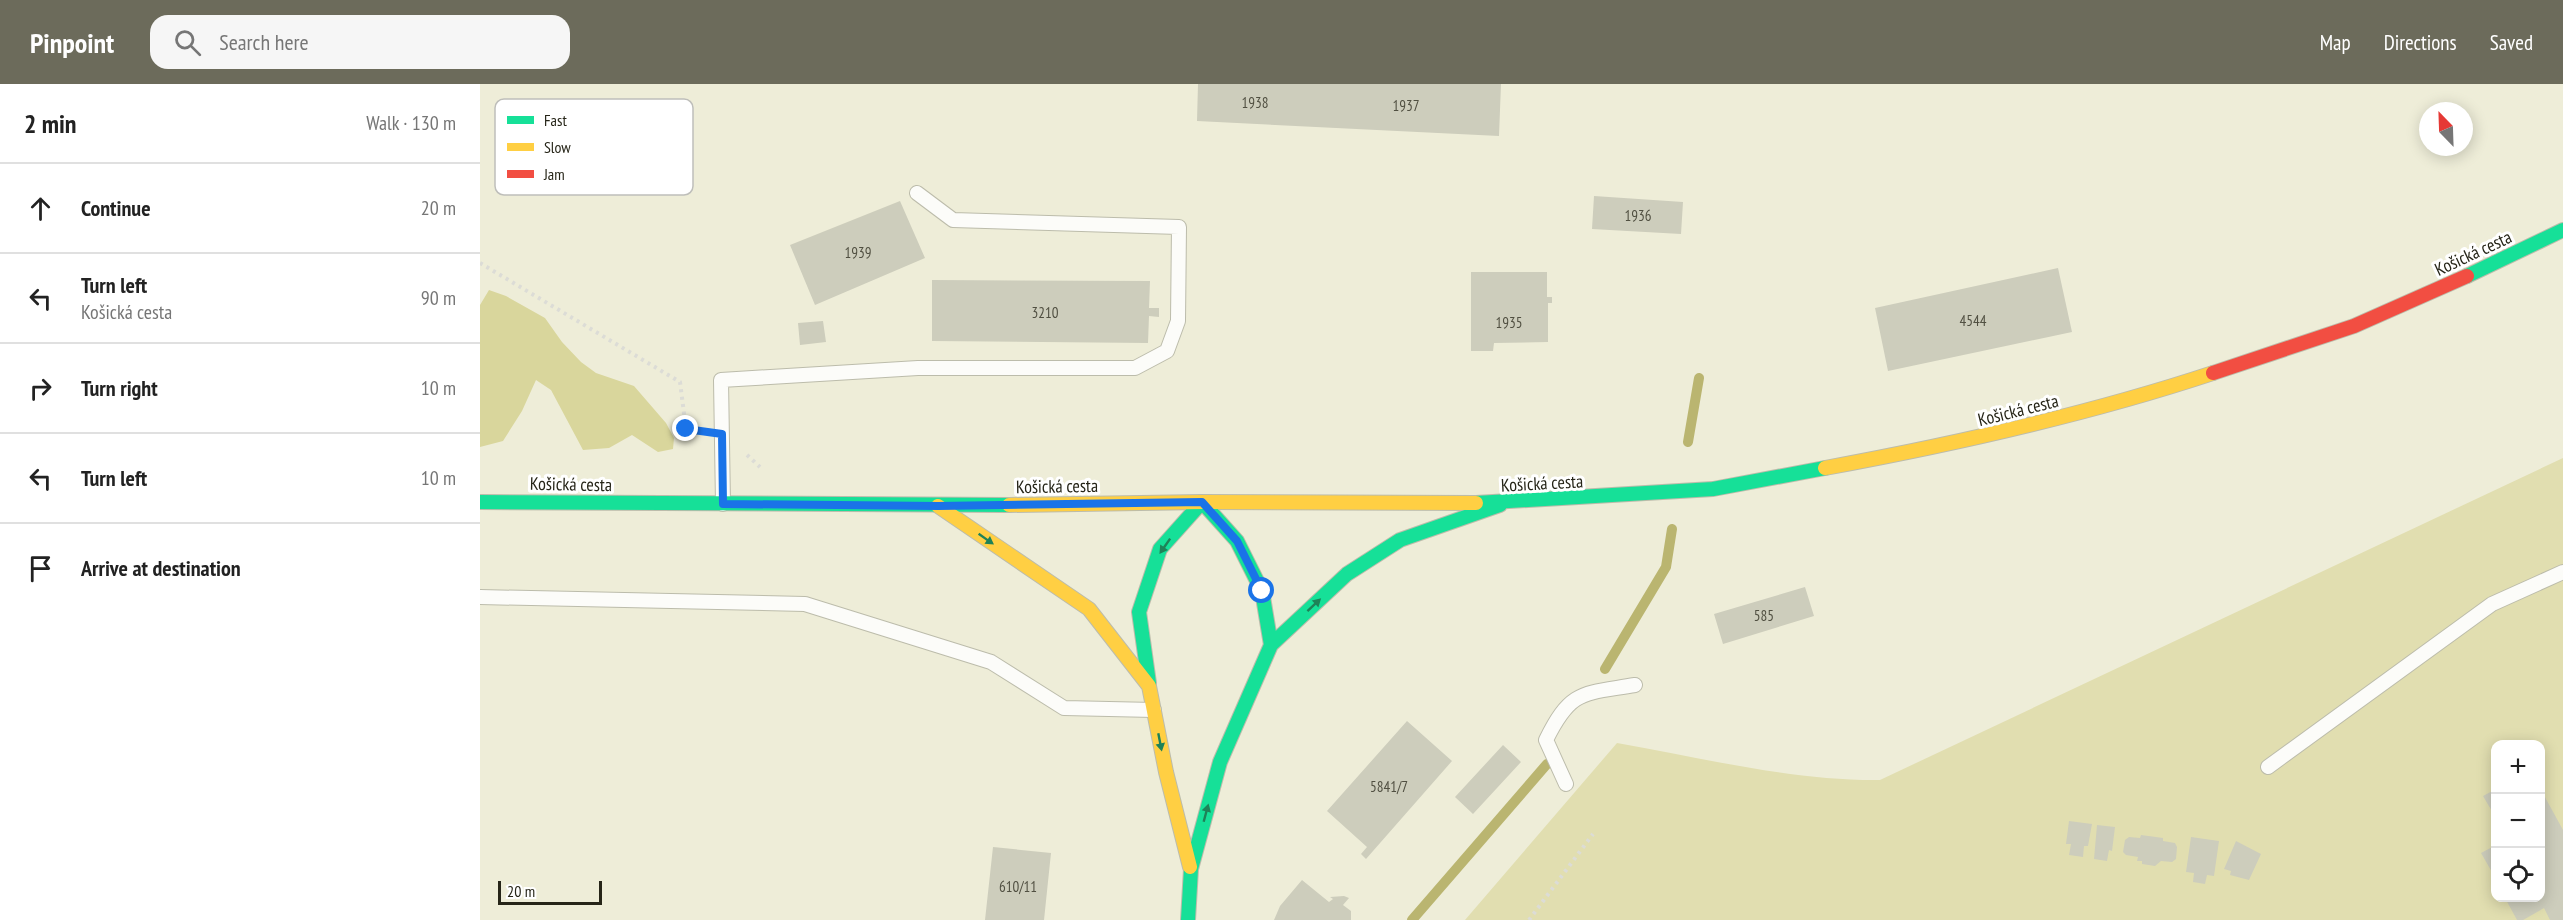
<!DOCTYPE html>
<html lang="en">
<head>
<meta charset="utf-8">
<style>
  body { margin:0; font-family:"PT Sans Narrow",sans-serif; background:#f6f6f6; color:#222 }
  .controls { position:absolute; right:18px; bottom:18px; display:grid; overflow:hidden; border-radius:12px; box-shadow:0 3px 15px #0003 }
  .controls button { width:54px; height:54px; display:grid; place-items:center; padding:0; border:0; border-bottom:2px solid #e0e0e0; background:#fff; color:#222; font:30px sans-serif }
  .compass { position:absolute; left:1939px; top:18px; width:54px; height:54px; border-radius:50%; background:#fff; box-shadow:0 3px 15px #0003; rotate:337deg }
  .scale { position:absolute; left:18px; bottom:15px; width:104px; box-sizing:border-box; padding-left:6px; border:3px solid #262518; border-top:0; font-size:16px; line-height:21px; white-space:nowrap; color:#262518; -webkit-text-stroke:4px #fff; paint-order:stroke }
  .stop { position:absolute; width:18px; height:18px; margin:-14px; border:4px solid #1a73e8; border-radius:50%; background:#fff }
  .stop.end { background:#1a73e8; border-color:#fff; box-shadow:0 2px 6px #0008 }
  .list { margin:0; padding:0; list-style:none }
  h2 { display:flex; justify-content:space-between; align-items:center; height:78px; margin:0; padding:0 24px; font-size:26px }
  h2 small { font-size:20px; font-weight:400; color:#767676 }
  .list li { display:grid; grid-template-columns:39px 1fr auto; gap:18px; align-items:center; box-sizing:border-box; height:90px; padding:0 24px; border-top:2px solid #e0e0e0 }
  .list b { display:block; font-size:22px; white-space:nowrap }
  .list p { margin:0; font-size:20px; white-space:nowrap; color:#767676 }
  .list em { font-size:20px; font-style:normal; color:#767676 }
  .icon { flex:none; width:33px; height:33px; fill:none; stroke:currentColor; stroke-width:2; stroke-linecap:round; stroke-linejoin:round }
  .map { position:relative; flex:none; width:2083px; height:836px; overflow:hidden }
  header { display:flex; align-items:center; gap:36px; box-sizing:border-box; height:84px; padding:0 30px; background:#6c6b5b; color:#fff }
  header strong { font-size:28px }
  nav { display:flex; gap:33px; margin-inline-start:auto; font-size:21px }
  .search { width:420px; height:54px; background:#f6f6f6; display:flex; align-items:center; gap:15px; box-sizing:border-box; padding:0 21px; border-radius:18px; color:#767676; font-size:22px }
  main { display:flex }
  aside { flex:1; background:#fff }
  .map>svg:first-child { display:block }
  .green { fill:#e1deb0; fill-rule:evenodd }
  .forest { fill:#d9d69c }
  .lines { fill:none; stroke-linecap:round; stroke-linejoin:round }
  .stream { stroke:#bab570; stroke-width:10 }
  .building { fill:#cdcdbc }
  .lane-casing { stroke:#bcbcab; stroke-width:16 }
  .fast-casing { stroke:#bcbcab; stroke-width:16 }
  .slow-casing { stroke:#bcbcab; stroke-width:16 }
  .jam-casing { stroke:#bcbcab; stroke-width:16 }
  .path { stroke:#dcdcd6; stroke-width:4; stroke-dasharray:3 4.5; stroke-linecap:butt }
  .lane { stroke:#fcfcf9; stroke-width:14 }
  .fast { stroke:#16e098; stroke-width:14 }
  .slow { stroke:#ffcf43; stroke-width:14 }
  .jam { stroke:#f24e42; stroke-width:14 }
  .oneway { fill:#1e8258 }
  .route { stroke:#1a73e8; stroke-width:8 }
  .labels { text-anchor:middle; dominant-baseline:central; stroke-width:6; stroke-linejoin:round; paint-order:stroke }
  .number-label { font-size:15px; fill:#504f41 }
  .street-label { font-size:18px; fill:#262518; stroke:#fff }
  .key { fill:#fff; stroke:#bebeba; stroke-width:1.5 }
  .key-label { font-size:16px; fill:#262518 }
</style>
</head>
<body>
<header>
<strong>Pinpoint</strong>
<div class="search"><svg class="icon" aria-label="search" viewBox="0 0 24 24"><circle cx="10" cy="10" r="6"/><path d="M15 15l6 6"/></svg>Search here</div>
<nav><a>Map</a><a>Directions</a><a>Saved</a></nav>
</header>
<main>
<aside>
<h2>2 min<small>Walk · 130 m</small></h2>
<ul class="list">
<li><svg class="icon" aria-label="ahead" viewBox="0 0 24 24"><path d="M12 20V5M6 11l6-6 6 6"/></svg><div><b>Continue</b></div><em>20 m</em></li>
<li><svg class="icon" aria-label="left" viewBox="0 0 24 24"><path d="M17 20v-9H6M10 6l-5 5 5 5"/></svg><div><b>Turn left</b><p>Košická cesta</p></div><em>90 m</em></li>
<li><svg class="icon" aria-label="right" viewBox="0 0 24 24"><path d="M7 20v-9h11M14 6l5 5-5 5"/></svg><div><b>Turn right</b></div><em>10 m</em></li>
<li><svg class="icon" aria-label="left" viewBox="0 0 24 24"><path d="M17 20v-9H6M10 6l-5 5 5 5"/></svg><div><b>Turn left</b></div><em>10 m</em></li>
<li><svg class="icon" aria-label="arrive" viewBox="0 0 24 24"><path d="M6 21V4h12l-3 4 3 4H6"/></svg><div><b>Arrive at destination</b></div></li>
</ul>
</aside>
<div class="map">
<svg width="2083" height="836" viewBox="0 0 2083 836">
  <rect width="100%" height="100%" fill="#eeedd8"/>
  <path class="green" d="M2083,374v462h-1098l152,-177c85,15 176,38 263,37zM2016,660h44v154h-44z"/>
  <path class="forest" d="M9,206l17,6 39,22 17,24 19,20 15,11 38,13 32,37 8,15 -1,11 -15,3 -26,-17 -23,13 -26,2 -32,-60 -15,-10 -14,31 -19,30 -23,6v-142z"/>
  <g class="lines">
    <path class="stream" d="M1208,358l11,-64
      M1125,585l61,-102 6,-38
      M932,836l135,-156"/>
  </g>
  <path class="building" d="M718,0h303l-2,52 -302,-15z
    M1114,112l89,6 -2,32 -89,-5z
    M420,117l25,57 -110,47 -25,-60z
    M1578,184l14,64 -184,39 -13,-63z
    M991,188h76v25h5v6h-4v39l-54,1 -1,8h-22z
    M452,196l218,1 -1,27h10v9l-10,-1 -1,27 -216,-2z
    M343,237l3,21 -26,3 -2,-22z
    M1325,503l9,29 -91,28 -9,-30z
    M927,637l45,40 -86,98 -5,-5 6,-7 -40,-36z
    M1023,661l18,17 -48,52 -18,-17z
    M2060,704l23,42v90h-13l-6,-12 -21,12h-6l-12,-22h35z
    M2016,705v29l-13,-22z
    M1589,737l23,3 -4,22h-4l-1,11 -14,-2 2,-11h-5z
    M1617,741l18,2 -3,24 -3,-1 -2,11 -13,-2z
    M1661,751l22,3v3l12,2 2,4 -1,12 -4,3 -11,-1 -6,5 -13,-2v-3h-5l1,-4 -12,-2 -3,-3 2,-12 4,-3 11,1z
    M1711,753l28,4 -5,35 -7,-1 -2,9 -12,-2 1,-9 -8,-1z
    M1756,757l25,13 -12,26 -19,-5 1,-4 -7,-2z
    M2016,761v34l-15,-26z
    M513,763l58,6 -7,67h-59z
    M822,796l27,22 4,-3 -3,-2 14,-1 5,2 -6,7 8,6v9h-77l6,-14z"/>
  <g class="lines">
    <defs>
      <path id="lane" d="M243,420l-2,-124 197,-12h217l32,-17 11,-30 1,-94 -226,-7 -36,-27
        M0,513l325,7 186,58 73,46 90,2
        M1788,683l224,-163 71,-32
        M1086,700l-20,-44c25,-51 37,-46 89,-55"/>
      <path id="fast" d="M1987,192l96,-46
        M0,418l529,3
        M996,419l237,-14 112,-21
        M669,599l-10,-71 21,-63 42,-47 35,39 25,50 9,54
        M708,836l3,-51 29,-107 51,-117 76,-71 53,-34 100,-35"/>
      <path id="slow" d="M1345,384c131,-24 261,-53 388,-95
        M529,421l193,-3 274,1
        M458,422l151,103 60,77 17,86 24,95"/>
      <path id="jam" d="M1733,289l141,-47 113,-50"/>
    </defs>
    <use href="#lane" class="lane-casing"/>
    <use href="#fast" class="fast-casing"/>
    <use href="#slow" class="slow-casing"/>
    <use href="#jam" class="jam-casing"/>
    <path class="path" d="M0,179l200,119 6,47 14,2
      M267,371l13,12
      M1049,836l64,-86"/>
    <use href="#lane" class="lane"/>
    <use href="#fast" class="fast"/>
    <use href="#slow" class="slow"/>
    <use href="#jam" class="jam"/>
  </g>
  <defs><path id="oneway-solid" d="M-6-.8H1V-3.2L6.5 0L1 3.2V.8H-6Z" transform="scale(1.5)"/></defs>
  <g class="oneway">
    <use href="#oneway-solid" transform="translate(506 455) rotate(35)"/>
    <use href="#oneway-solid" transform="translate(685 462) rotate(125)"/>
    <use href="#oneway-solid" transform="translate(834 521) rotate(-43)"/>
    <use href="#oneway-solid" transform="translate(680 658) rotate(79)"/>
    <use href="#oneway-solid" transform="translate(726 729) rotate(-75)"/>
  </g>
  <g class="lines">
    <path class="route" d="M206,345l36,5 1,70 215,2 264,-4 35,39 25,50"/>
  </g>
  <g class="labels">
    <g class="number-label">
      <text x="775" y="18">1938</text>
      <text x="926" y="21">1937</text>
      <text x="1158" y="131">1936</text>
      <text x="378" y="168">1939</text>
      <text x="565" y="228">3210</text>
      <text x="1493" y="236">4544</text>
      <text x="1029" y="238">1935</text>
      <text x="1284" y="531">585</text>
      <text x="909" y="702">5841/7</text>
      <text x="538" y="802">610/11</text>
    </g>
    <g class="street-label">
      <text transform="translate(1993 169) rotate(-25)">Košická cesta</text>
      <text transform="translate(1538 326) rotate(-14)">Košická cesta</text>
      <text transform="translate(1062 399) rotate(-3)">Košická cesta</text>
      <text transform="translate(91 400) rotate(1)">Košická cesta</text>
      <text transform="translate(577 402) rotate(-1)">Košická cesta</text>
    </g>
  </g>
  <rect x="15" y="15" width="198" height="96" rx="9" class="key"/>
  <rect x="27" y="32" width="27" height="8" fill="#16e098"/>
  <rect x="27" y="59" width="27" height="8" fill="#ffcf43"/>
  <rect x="27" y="86" width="27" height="8" fill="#f24e42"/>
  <g class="key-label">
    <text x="64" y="42">Fast</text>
    <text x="64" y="69">Slow</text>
    <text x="64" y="96">Jam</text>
  </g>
</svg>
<div class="controls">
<button>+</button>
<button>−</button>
<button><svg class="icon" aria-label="locate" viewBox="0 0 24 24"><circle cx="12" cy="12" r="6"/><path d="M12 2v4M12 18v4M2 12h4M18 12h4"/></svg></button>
</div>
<svg class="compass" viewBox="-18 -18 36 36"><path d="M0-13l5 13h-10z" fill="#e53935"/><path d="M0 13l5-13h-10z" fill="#767676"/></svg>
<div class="scale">20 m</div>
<div class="stop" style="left:782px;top:507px"></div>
<div class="stop end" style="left:206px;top:345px"></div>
</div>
</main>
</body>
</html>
